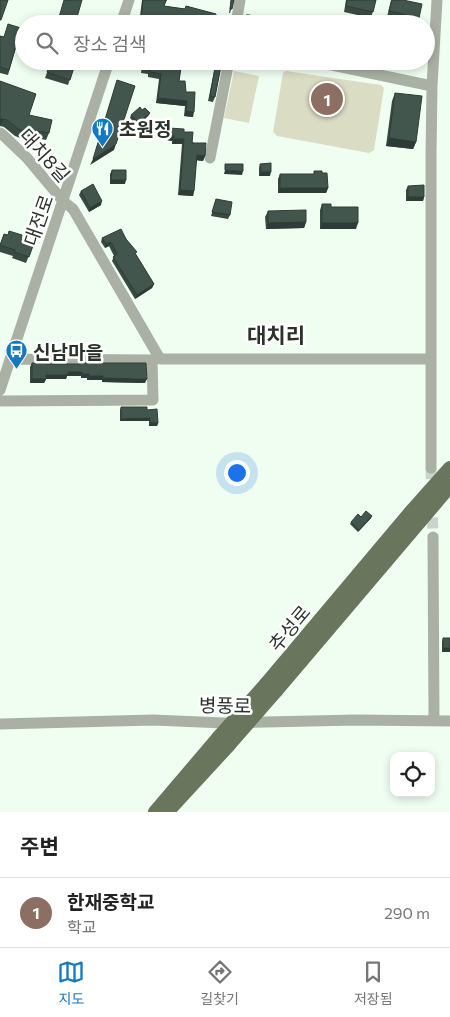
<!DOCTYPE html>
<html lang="ko">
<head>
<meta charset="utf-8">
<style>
  body { margin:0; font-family:Commissioner,"Noto Sans KR",sans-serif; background:#f6f6f6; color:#222 }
  .controls { position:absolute; right:15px; bottom:15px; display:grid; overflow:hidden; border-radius:10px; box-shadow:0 2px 8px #0003 }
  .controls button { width:45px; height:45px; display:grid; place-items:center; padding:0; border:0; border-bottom:1px solid #e0e0e0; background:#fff; color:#222; font:25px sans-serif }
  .you { position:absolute; left:236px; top:472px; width:18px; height:18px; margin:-12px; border:4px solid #fff; border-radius:50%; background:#1a73e8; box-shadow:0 0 0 8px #1a73e833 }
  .badge { display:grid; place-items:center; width:32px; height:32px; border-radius:50%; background:#1379c4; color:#fff; font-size:16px; font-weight:700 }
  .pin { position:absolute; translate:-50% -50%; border:2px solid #fff; box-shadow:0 1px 5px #0006 }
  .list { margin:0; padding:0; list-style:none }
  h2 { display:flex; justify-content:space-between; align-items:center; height:65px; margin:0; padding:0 20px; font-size:21px }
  h2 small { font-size:16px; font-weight:400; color:#767676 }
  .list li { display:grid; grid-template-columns:32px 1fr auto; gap:15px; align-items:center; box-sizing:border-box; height:70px; padding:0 20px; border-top:1px solid #e0e0e0 }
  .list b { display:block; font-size:19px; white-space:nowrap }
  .list p { margin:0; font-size:16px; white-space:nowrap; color:#767676 }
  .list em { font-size:16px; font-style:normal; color:#767676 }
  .icon { flex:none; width:28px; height:28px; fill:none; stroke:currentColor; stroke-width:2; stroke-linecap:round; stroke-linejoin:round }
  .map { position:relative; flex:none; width:450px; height:812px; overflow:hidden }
  .search { position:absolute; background:#fff; box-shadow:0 2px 8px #0003; left:15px; right:15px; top:15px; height:55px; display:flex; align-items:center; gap:12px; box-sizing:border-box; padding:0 18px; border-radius:28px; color:#767676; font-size:19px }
  .sheet { height:135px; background:#fff }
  nav { display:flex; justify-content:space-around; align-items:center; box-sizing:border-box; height:70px; border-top:1px solid #e0e0e0; background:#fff; font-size:14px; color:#767676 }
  nav a { display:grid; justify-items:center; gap:2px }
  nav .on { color:#1379c4 }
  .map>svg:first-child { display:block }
  .green { fill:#dadcc3 }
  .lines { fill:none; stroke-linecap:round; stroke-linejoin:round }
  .minor-tunnel { stroke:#c9d5ca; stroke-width:11; stroke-dasharray:11 5.5; stroke-linecap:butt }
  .minor { stroke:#aab1a4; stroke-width:11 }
  .major { stroke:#69755d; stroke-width:14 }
  .major-bridge { stroke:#69755d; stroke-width:14 }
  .wall { fill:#394a43 }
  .shaded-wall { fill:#2e3c37 }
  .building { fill:#42564e; stroke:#2e3c37 }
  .labels { text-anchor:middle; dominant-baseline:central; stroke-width:5; stroke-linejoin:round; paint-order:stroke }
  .poi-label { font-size:19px; font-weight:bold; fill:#2b322c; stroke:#fff; text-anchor:start }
  .street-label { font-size:19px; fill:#2b322c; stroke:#fff }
  .quarter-label { font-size:21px; font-weight:bold; fill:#2b322c; stroke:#fff }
</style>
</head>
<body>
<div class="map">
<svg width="450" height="812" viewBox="0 0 450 812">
  <rect width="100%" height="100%" fill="#f0fef2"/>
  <path class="green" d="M234,71l25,5 -10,47 -25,-5z
    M286,71l95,14 3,3 -10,62 -5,3 -92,-17 -4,-4 10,-59z"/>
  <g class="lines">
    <path class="minor-tunnel" d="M431,468l2,69"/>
    <path class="minor" d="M121,24l8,-24
      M236,24l4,-24
      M313,61l119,25
      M0,133l4,3 23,22 36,43 10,8 87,150h271
      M210,158l19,-97
      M0,390l109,-329
      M0,401l153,-1 -1,-40 -142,-1
      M431,468v-312l1,-70 5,-86
      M433,537l1,184
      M0,724l153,-4 71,3 132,-3 94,1"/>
    <path class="major" d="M266,684l143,-170 41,-46
      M276,691l174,-205
      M169,810l59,-64
      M155,812l63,-74"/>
    <path class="major-bridge" d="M218,738l48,-54
      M228,746l48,-55"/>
  </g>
  <path class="wall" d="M142,0h25l-3,6 21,3 1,-3 28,18h-26l-14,-3v3h-35z
    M231,0h3l-4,13h-1z
    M346,0h30l-5,18 -27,-6z
    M391,0l28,18 -2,6 -30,-7z
    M24,29v17l-7,-2 -9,31 -8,-2v-37l4,1z
    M26,61h50l-8,24 -23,-7 4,-11z
    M130,61h92l-7,36 -2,5 -5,-1 7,-34 -33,-6 -3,20 7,11 7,25 -9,-1 1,-10 -29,-3 3,-24 -11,-2v-3l-7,-1 1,-8z
    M394,61h24l-1,5z
    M0,81l29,34 20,18 -3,7 -25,-5 -1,3 -5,-2 -11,-9 -4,-1z
    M395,93l21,49 -3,7 -27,-3 6,-45z
    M142,110l8,3 -2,3 -11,10 -7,-8 1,-3z
    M169,128l15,4 21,24 -2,5 -7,-1 -2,31 -1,5 -15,-1 4,-51h-10v-3l-5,-1v-7z
    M260,164l10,12h-11v-8z
    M112,170l13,14h-15v-10z
    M314,171l8,2 6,15 -2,5h-48v-14l2,-5h34z
    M408,186l16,11 -1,4h-17v-11z
    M81,191l20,14 -12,7 -10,-17z
    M216,199l14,16 -2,4 -17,-3z
    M322,204l34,25h-36v-19z
    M268,211l38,11 -2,6 -38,1 -1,-12z
    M4,234l30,9 -8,20 -14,-5 1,-2 -13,-4v-6z
    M102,238l24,1 28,45 -2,4 -17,11 -23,-38 2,-5 -5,-10 -4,2 -4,-6z
    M32,363l14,1 99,19 -43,-1v-2h-15v-2h-6v-2h-14l-1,3h-20l-2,4h-14v-16z
    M121,407l26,3 11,13 -1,3h-8v-5h-29v-11z
    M361,517l10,1 -13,14 -8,-8 1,-2z
    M443,638h7l-8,14v-10z"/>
  <path class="shaded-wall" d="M158,98l29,3 -2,5 -29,-3z
    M186,111l8,1 -1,5 -9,-1z
    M150,113l-2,3 -11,10 1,-3z
    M0,119h3l-3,7z
    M169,135l5,1 -2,5 -5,-1z
    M389,138l27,4 -3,7 -27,-3z
    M174,139h10l-2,5h-10z
    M116,144l-2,6 -24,15 3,-6z
    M197,155l8,1 -2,5 -8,-1z
    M225,170l18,1 -1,4 -18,-1z
    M261,172h10l-1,4h-11z
    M111,180h15l-1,4h-15z
    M280,188h48l-2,5h-48z
    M180,190l14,1 -1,5 -15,-1z
    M408,197h16l-1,4h-17z
    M102,201l-1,4 -12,7 1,-4z
    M306,222l-2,6 -38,1 2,-6z
    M322,223h36l-2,6h-36z
    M111,242l-2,4 -4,2 1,-4z
    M154,284l-2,4 -17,11 2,-4z
    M68,372h14l-1,4h-14l-1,3h-22l2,-4z
    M82,374h7l-2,4h-6z
    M89,376h14l-1,4h-15z
    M103,378l44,1 -2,4 -43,-1z
    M32,379h14l-2,4h-14z
    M150,418l-1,3h-29l1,-2z
    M150,423h8l-1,3h-8z
    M372,516l-1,2 -13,14 1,-2z
    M443,648h7v4h-8z"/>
  <path class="building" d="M0,0h8l-7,20h-1z
    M64,0h18l-7,24h-18z
    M143,0h23l-2,6 21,3 1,-3 30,8 -2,10h-12l1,-3 -28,-5 -1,8h-6l-27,-4z
    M231,0h3l-2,9h-2z
    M347,0h29l-3,12 -27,-6z
    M392,0h11l19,4 -3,14 -30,-7z
    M246,15h4l-1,4 22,3v2h-27z
    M318,18l13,2 -1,4h-14z
    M89,21l10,3h-11z
    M299,21l14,3h-15z
    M8,24l16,5v11l-6,-1 -9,31 -9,-3v-31l4,1z
    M48,61h28l-6,19 -23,-8 4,-10z
    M144,61h38l-3,20h6l1,11h9l-1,20 -8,-1 1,-10 -29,-3 3,-24 -11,-2v-3l-7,-1z
    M211,61h11l-7,36 -5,-1 6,-34z
    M117,80l18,6 -19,58 -23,15z
    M0,81l36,13 -7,21 23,5 -3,13 -25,-4 -1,2 -5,-2 -11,-9 -4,-1h-3z
    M395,93l27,3 -6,46 -27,-4z
    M140,107l2,3 3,-2 5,5 -12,10 -7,-8z
    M169,128l15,1v3h9l-1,11h14l-1,13 -8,-1 -3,36 -14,-1 4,-51h-10v-3l-5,-1z
    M271,163v9h-10l-1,-8z
    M225,164h18v7l-18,-1z
    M112,170h14v10h-15z
    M314,171h8v2h5l1,15h-48v-14h34z
    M93,184l9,17 -12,7 -9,-17z
    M424,185v12h-16v-11z
    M216,199l16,3 -2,13 -18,-3z
    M322,204h9v3h27v16h-36z
    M306,210v12l-38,1v-12z
    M121,229l5,10 11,13 -2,1 19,31 -17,11 -24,-38 4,-3 -6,-12 -5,2 -4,-6z
    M9,231l13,4 -1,4 13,4 -5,14 -15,-5 1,-2 -15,-5 4,-11 4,1z
    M32,363h14v1h34v-1h66l1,16 -44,-1v-2h-14v-2h-7v-2h-14v3h-22v4h-14z
    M121,407h26v3l10,-1 1,14h-8v-5l-29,1z
    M366,511l6,5 -13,14 -8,-8 7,-8 3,3z
    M443,638h7v10h-7z"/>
  <defs>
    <symbol id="restaurant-pin" viewBox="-11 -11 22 30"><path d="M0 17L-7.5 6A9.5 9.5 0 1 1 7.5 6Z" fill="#1379c4" stroke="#fff"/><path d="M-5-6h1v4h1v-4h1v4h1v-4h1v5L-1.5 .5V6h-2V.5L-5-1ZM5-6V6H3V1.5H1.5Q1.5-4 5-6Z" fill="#fff"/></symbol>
    <symbol id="bus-pin" viewBox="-11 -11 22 30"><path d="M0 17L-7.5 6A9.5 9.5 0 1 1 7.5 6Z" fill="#1379c4" stroke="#fff"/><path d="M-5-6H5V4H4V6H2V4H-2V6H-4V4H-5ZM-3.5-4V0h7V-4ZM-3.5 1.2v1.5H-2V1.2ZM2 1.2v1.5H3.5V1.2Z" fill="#fff"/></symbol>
  </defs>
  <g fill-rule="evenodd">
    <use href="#restaurant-pin" x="90" y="116" width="25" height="34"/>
    <use href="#bus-pin" x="4" y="338" width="25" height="34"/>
  </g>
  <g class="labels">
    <g class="poi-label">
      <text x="119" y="128">초원정</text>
      <text x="33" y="351">신남마을</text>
    </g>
    <g class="street-label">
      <text transform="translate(45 155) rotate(48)">대치8길</text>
      <text transform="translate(38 220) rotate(-71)">대전로</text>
      <text transform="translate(289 628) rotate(-50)">추성로</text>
      <text transform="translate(225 705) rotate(1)">병풍로</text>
    </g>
    <g class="quarter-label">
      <text x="276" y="334">대치리</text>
    </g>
  </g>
</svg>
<div class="controls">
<button><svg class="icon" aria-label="locate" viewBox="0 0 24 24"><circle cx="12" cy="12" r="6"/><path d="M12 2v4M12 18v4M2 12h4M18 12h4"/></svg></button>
</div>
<div class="you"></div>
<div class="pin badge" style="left:327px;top:99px;background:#8d6e63">1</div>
<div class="search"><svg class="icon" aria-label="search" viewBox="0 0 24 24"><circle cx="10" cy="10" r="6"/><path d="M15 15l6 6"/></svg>장소 검색</div>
</div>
<section class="sheet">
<h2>주변<small></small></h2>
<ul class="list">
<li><span class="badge" style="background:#8d6e63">1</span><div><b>한재중학교</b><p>학교</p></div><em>290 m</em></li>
</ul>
</section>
<nav>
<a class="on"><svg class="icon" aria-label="map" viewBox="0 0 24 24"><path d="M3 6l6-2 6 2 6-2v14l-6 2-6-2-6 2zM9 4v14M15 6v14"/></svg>지도</a>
<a><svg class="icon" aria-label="directions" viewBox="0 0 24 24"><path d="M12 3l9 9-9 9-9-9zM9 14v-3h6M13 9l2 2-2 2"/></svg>길찾기</a>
<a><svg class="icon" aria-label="saved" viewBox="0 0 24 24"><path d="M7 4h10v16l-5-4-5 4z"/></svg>저장됨</a>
</nav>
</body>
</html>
